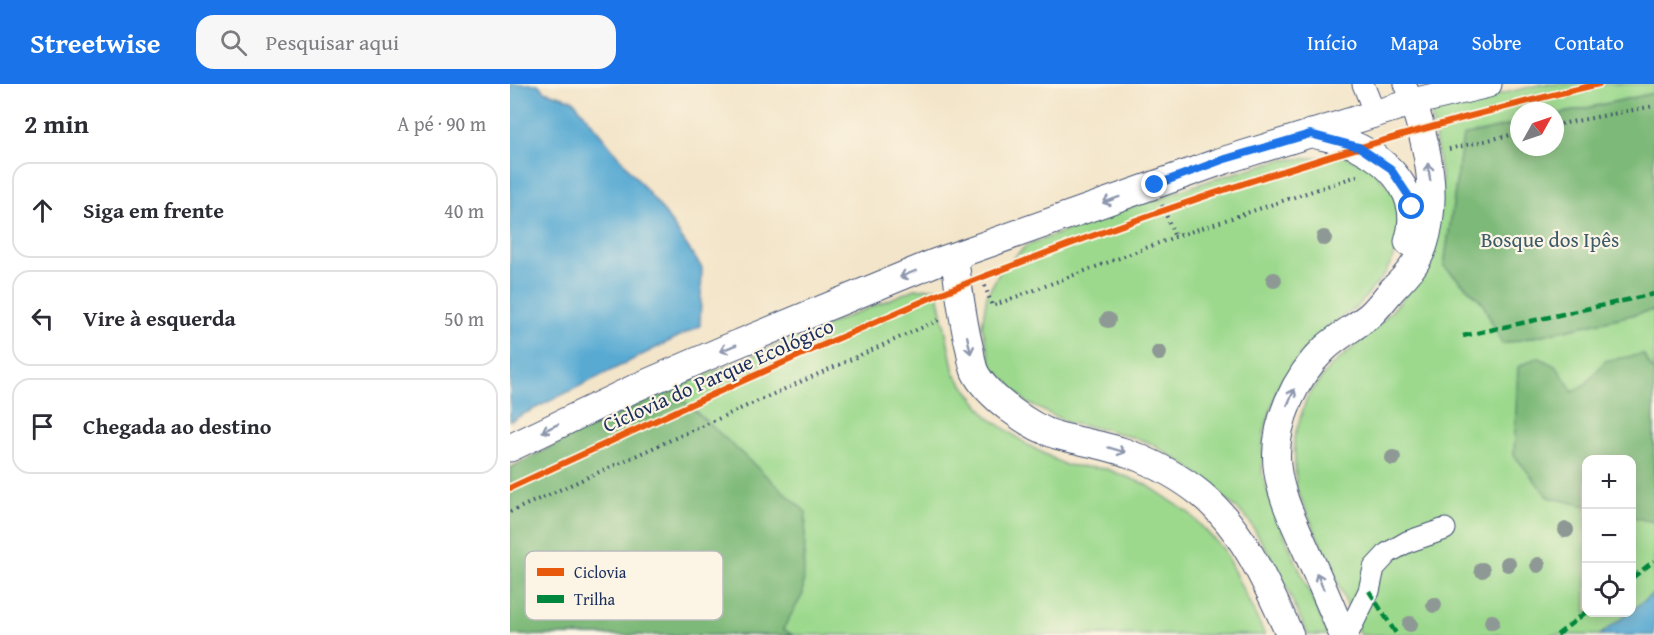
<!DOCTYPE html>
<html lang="pt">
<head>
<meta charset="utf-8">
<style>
  body { margin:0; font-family:"Gentium Book Plus",serif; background:#f7f7f7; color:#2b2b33 }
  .controls { position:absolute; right:18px; bottom:18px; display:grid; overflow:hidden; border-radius:12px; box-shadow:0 3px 15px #0003 }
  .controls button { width:54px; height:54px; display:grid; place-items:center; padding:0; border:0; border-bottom:2px solid #e1e1e2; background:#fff; color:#2b2b33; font:30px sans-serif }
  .compass { position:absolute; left:1000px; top:18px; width:54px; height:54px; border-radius:50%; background:#fff; box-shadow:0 3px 15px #0003; rotate:50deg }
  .stop { position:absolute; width:18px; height:18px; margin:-14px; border:4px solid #1a73e8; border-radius:50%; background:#fff }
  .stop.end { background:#1a73e8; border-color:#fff; box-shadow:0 2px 6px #0008 }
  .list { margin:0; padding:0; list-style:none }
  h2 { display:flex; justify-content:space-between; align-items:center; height:78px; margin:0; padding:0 24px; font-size:26px }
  h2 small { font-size:20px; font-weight:400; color:#7c7c81 }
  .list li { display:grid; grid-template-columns:39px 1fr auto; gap:18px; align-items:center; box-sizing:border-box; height:96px; margin:0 12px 12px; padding:0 12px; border:2px solid #e1e1e2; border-radius:18px }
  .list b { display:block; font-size:22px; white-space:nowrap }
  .list em { font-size:20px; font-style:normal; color:#7c7c81 }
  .icon { flex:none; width:33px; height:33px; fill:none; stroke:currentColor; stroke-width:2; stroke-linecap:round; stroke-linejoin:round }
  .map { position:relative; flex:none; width:1144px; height:551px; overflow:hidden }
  header { display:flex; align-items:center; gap:36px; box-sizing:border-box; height:84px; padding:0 30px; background:#1a73e8; color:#fff }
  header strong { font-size:28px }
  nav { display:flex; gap:33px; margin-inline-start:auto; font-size:21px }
  .search { width:420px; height:54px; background:#f7f7f7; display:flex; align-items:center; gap:15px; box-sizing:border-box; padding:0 21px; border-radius:18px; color:#7c7c81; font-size:22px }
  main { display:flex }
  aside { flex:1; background:#fff }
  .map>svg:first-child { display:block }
  .green { fill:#9cd98d; stroke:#5c8476; stroke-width:1.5 }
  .forest { fill:#7db978; stroke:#4c746b; stroke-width:1.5 }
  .water { fill:#59aad3; stroke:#3a6c98; stroke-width:1.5 }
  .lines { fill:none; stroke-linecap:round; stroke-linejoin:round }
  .minor-casing { stroke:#3b4a6e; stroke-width:23 }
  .major-casing { stroke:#3b4a6e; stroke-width:29 }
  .path { stroke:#3b4a6e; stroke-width:4; stroke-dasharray:1.5 4.5; stroke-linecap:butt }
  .minor { stroke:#fff; stroke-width:21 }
  .major { stroke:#fff; stroke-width:27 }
  .quiet { stroke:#00873e; stroke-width:4.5; stroke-dasharray:9 4.5; stroke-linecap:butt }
  .cycleway-casing { stroke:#fcf5e5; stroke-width:10 }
  .cycleway { stroke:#e8590c; stroke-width:6 }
  .tree { fill:#8e9995 }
  .oneway { stroke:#8d97ae }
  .route { stroke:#1a73e8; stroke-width:8 }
  .labels { text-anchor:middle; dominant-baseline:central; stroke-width:4.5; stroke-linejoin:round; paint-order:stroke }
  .park-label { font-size:21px; fill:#3b5a6a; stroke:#fcf5e5 }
  .street-label { font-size:21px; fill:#1b2f5e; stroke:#fcf5e5 }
  .key { fill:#fcf5e5; stroke:#b8babc; stroke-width:1.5 }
  .key-label { font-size:16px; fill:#1b2f5e }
</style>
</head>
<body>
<header>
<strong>Streetwise</strong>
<div class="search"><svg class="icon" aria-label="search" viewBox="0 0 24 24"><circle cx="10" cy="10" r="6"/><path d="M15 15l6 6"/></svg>Pesquisar aqui</div>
<nav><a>Início</a><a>Mapa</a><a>Sobre</a><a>Contato</a></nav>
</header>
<main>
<aside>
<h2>2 min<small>A pé · 90 m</small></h2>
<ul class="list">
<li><svg class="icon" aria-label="ahead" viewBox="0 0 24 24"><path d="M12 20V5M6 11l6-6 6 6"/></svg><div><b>Siga em frente</b></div><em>40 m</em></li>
<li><svg class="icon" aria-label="left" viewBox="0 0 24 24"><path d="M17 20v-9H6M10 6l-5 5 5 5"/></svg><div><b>Vire à esquerda</b></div><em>50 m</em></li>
<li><svg class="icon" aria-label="arrive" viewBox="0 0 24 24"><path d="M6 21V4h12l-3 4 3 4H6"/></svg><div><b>Chegada ao destino</b></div></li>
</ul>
</aside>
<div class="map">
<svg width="1144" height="551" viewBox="0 0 1144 551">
  <rect width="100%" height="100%" fill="#fcf5e5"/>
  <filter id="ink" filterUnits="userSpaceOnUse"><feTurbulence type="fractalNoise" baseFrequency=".0167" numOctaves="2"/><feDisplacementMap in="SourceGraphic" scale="12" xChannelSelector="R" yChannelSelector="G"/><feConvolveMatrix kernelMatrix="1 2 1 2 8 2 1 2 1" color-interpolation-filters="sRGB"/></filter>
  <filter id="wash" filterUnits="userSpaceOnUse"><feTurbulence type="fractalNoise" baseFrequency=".008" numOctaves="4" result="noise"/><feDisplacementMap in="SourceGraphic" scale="24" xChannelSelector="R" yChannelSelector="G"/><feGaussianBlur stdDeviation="1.35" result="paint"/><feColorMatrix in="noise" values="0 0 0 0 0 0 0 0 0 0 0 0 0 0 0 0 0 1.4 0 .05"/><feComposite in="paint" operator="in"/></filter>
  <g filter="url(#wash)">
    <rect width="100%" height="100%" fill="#f3e5c9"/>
    <path class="green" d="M1032,0h112v9l-99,22v-4h-36v12l-56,13 -19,130 38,36 20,42 152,-34v283l-22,17v-150h-46v152l43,1 -29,22h-240l-64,-148 -2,-49 13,-41 22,-29 45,-38 26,-28 25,-33 17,-89 -11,-69z
      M834,72l26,10 29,32 -1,51 -14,26 -26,31 -30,21 -28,28 -23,34 -13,44 -2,40 12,38 54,124h-20l-31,-68 -29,-48 -37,-34 -26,-21 -37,-22 -40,-12 -39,-7 -42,-20 -35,-37 -10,-40 5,-31 14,-25 25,-24 77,-30 115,-38 62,-18z
      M427,204l17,85 34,44 40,28 37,20 42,4 40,16 42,28 34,36 42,86h-755v-167l52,-27 109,-52 244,-100z"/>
    <path class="forest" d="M1144,9v217l-152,34 -20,-42 -38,-36 19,-130 56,-13v24h36v-32z
      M1133,270l11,18v150l-22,-5v-57h-46v46l-38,-9 -34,-42 4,-88 20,-10 19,10 16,25 14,-9 18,-22z
      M161,305l135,123 -3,82 -20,35 10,6h-283v-167l52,-27z"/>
    <path class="water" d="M0,0h28l7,7 28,9 91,112 38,56 -2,58 -190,95z
      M1144,509v42h-54l29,-22 3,-1v-2z"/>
  </g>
  <g filter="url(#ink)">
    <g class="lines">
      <defs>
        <path id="minor" d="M853,0l12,30
          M895,0l8,18
          M837,551l22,-44 5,-23 14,-15 19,-11 38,-13"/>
        <path id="major" d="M800,49c16,5 35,7 50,15 36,19 62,52 48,94
          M444,172c5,31 8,63 16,94 1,6 2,15 5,22 12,24 55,55 81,63 25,7 50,10 74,19 25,10 50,23 71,40 43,36 66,91 89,141
          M0,364l125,-60 90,-39 209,-86 288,-102 191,-59 75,-18
          M833,551c-13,-31 -26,-61 -40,-92 -11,-25 -23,-49 -26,-77 -4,-43 18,-89 48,-118 13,-12 30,-21 44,-32 9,-8 16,-18 24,-27 13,-13 25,-26 31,-44 15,-48 4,-97 -11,-143"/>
      </defs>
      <use href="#minor" class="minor-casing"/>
      <use href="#major" class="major-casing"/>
      <path class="path" d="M1045,41l99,-19
        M939,65l70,-16
        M652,121l13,32
        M473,196l9,26 183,-69 185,-62
        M0,428l431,-193"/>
      <use href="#minor" class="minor"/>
      <use href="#major" class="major"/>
      <path class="quiet" d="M953,252l191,-42
        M1122,494l22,-17
        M859,507l28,44
        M1047,551l29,-23"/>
      <defs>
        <path id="cycleway" d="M0,404c106,-49 212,-99 320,-146 37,-16 74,-33 112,-49 214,-85 432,-157 657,-209"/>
      </defs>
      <use href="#cycleway" class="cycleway-casing"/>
      <use href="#cycleway" class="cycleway"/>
    </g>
    <g class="tree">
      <circle cx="814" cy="154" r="8"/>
      <circle cx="764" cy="196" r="8"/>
      <circle cx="598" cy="236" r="8"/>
      <circle cx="649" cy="269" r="8"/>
      <circle cx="883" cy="374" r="8"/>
      <circle cx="1056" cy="446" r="8"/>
      <circle cx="998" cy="480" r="8"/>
      <circle cx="1028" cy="481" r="8"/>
      <circle cx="972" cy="486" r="8"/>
      <circle cx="924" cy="521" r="8"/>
      <circle cx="982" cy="538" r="8"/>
      <circle cx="900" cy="540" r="8"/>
    </g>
    <defs><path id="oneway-shaft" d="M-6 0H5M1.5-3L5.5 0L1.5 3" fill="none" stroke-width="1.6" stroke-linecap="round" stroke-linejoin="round" transform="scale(1.5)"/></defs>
    <g class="oneway">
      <use href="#oneway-shaft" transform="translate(919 88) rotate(-98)"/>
      <use href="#oneway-shaft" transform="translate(601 116) rotate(160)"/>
      <use href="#oneway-shaft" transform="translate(398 190) rotate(157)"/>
      <use href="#oneway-shaft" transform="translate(459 261) rotate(78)"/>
      <use href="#oneway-shaft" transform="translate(218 264) rotate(158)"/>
      <use href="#oneway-shaft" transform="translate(781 313) rotate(-66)"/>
      <use href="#oneway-shaft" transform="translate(40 344) rotate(155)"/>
      <use href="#oneway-shaft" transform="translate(607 366) rotate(17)"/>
      <use href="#oneway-shaft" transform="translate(810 497) rotate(-113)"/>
    </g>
  </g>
  <g class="lines" filter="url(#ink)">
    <path class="route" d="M645,101l67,-25 88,-26 49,13 31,21 18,27 4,12"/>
  </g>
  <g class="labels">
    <g class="park-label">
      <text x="1040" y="155">Bosque dos Ipês</text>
    </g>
    <g class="street-label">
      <text transform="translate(208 291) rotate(-24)">Ciclovia do Parque Ecológico</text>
    </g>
  </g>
  <rect x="15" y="467" width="198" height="69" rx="9" class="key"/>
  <rect x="27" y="484" width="27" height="8" fill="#e8590c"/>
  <rect x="27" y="511" width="27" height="8" fill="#00873e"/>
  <g class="key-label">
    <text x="64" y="494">Ciclovia</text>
    <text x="64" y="521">Trilha</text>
  </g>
</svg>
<div class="controls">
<button>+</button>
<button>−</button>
<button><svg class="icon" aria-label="locate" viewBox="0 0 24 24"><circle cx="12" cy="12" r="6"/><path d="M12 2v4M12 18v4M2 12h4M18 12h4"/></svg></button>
</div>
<svg class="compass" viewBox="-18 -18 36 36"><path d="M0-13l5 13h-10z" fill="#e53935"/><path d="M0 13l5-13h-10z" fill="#7c7c81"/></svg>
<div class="stop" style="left:902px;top:123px"></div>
<div class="stop end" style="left:645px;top:101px"></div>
</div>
</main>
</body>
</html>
